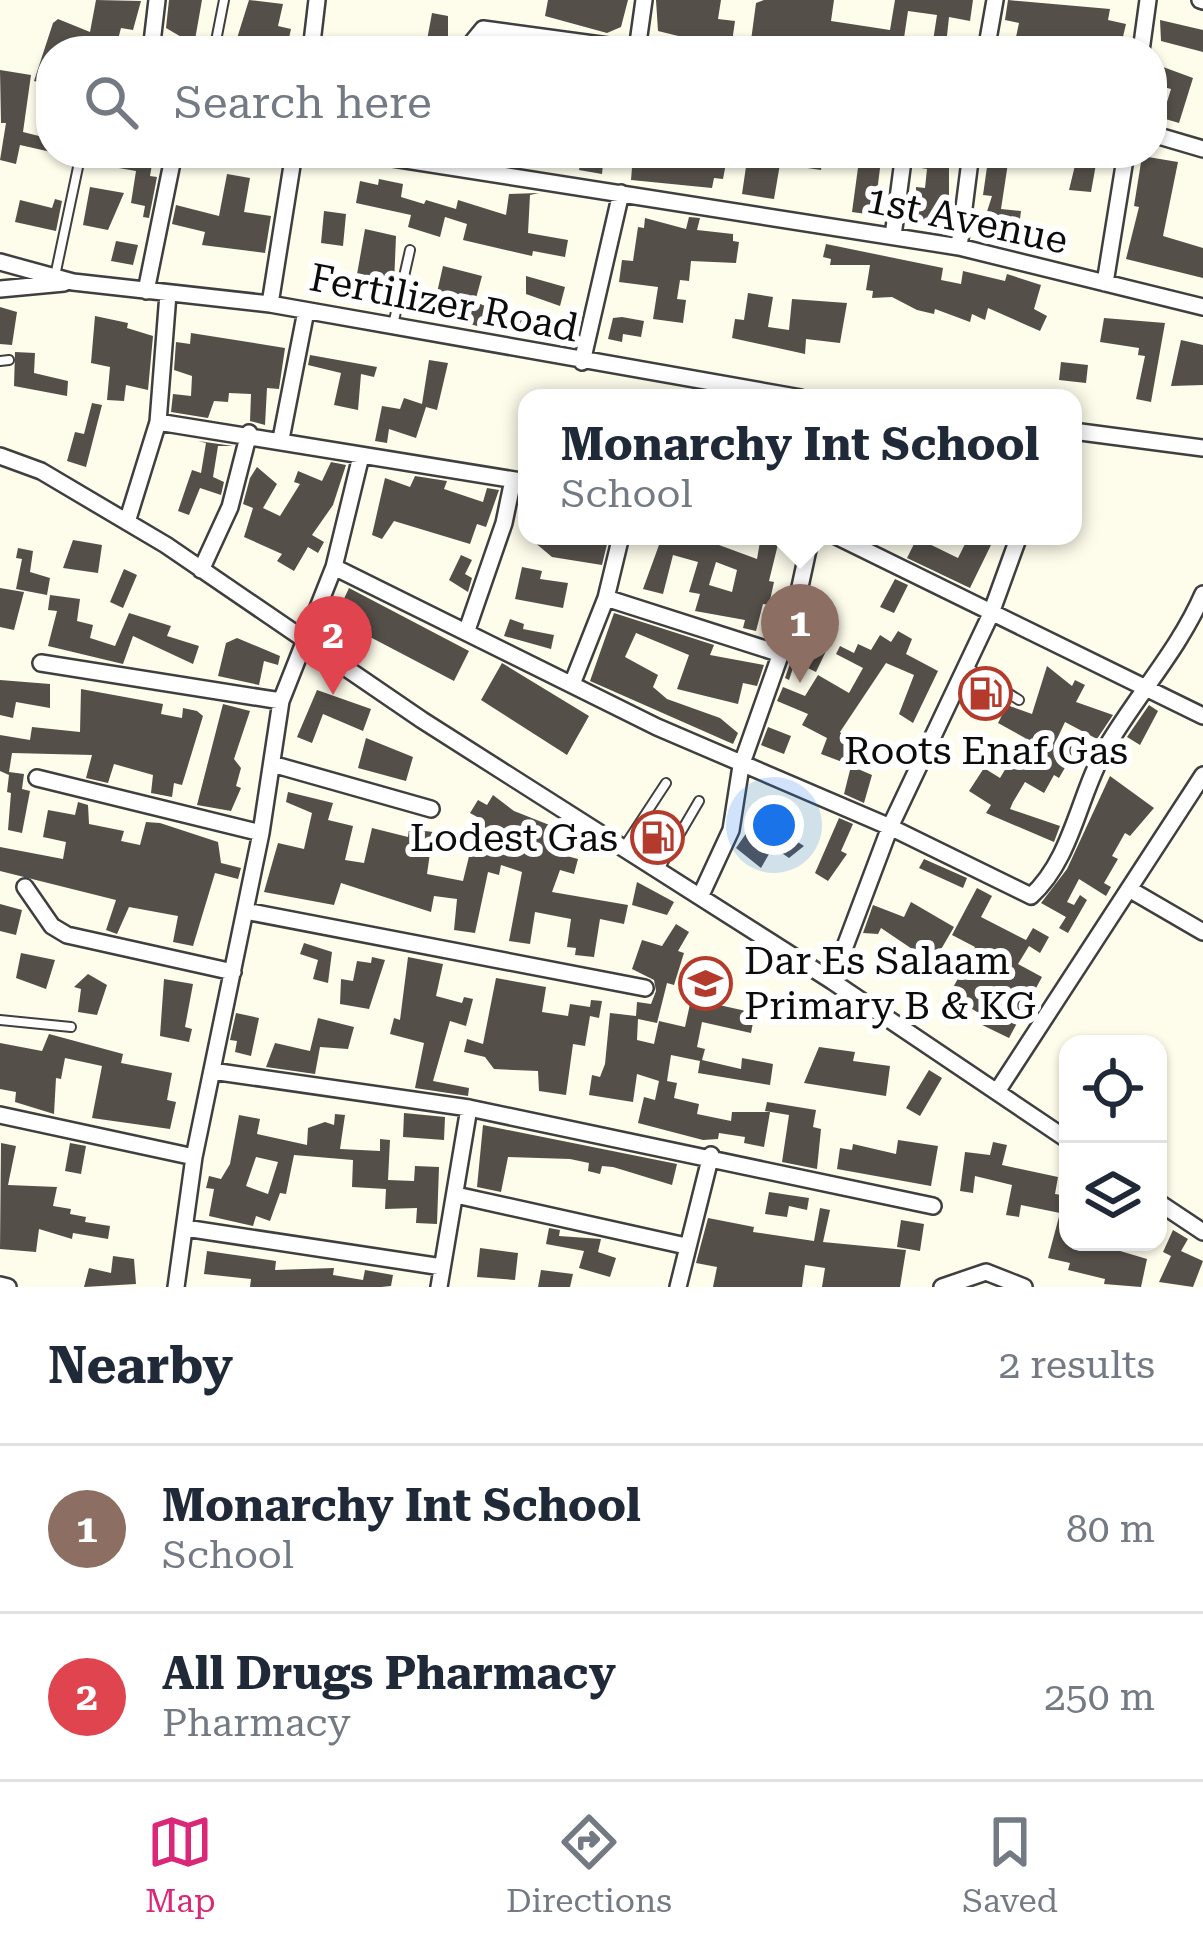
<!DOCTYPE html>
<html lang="en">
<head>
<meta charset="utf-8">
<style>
  body { margin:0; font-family:"Roboto Serif",serif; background:#f6f6f7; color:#1f2937 }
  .controls { position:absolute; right:36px; bottom:36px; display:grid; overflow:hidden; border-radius:24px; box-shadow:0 3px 9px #0004 }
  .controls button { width:108px; height:108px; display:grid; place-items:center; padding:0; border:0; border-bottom:3px solid #e0e1e3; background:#fff; color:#1f2937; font:60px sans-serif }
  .you { position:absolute; left:774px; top:825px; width:42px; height:42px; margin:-30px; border:9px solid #fff; border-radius:50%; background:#1a73e8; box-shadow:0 0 0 18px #1a73e833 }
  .badge { display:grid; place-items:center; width:78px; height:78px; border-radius:50%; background:#db2777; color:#fff; font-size:39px; font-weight:700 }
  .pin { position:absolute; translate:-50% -99px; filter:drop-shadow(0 3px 6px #0008) }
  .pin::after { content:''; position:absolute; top:63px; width:42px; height:36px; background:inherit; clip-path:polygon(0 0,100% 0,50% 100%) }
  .popup { position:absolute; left:518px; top:389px; width:564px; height:156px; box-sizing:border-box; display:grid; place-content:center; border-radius:24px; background:#fff; filter:drop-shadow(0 3px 9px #0005); font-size:39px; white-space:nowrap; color:#747a83 }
  .popup b { font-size:45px; color:#1f2937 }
  .popup::after { content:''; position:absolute; left:50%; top:100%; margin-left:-24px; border:24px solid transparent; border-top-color:#fff }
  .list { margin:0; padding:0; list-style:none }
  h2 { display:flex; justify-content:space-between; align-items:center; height:156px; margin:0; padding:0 48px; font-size:51px }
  h2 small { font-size:39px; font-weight:400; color:#747a83 }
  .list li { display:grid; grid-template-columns:78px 1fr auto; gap:36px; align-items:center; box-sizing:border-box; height:168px; padding:0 48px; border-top:3px solid #e0e1e3 }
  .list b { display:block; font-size:45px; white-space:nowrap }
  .list p { margin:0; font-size:39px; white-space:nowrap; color:#747a83 }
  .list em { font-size:39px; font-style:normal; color:#747a83 }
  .icon { flex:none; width:66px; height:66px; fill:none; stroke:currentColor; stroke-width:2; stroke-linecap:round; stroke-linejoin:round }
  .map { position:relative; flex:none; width:1203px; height:1287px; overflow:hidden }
  .search { position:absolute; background:#fff; box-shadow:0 3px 9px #0004; left:36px; right:36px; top:36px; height:132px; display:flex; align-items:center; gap:30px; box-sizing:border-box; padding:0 42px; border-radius:48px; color:#747a83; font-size:45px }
  .sheet { height:492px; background:#fff }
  nav { display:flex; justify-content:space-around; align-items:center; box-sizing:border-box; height:168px; border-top:3px solid #e0e1e3; background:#fff; font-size:33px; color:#747a83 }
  nav a { display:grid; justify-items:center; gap:6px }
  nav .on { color:#db2777 }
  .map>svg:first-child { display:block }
  .building { fill:#544f49; fill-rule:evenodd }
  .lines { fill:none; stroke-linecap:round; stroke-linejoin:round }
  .lane-casing { stroke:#3f3f3f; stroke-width:12 }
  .street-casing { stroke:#3f3f3f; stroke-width:20 }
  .lane { stroke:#fff; stroke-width:8 }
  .street { stroke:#fff; stroke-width:15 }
  .labels { text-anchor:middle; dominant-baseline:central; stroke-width:12; stroke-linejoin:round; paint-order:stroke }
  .street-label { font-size:39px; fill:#0c0c0c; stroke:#fff }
  .poi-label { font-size:39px; fill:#0c0c0c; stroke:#fff }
</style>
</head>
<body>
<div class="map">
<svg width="1203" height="1287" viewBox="0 0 1203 1287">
  <rect width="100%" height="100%" fill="#fefdec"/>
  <path class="building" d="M96,0l45,1 -8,29 -12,-2 -6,23h-64v34l-17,-4 19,-58 5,-4 32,13z
    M169,0h33l-9,51h-13l3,-13 -17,-10z
    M249,0l34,4 -5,22 13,3 -5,22h-53z
    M548,0h80l-7,27 -14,6 -62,-17z
    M656,0h65l-3,19 17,2 -4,28 -73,-18z
    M764,0h70l-3,21 59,9 5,-30h78l-3,21 -21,-4 -3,28 5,6h-187l-14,-3 6,-45zM908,11l29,4 -4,26 -29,-3z
    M1008,0l102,9 -2,11 18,4 -4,17 -8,-2 -2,12h-99l6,-28 -14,-3z
    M432,13l16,3v35h-23z
    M1160,20l43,10v22l-42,-11z
    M1155,64l38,14 -14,45 -17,-5 9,-29 -19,-5z
    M0,70l31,5 -8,57 28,7v13l-31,-7 -4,19 -16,-4 6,-37h-5z
    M92,153h62l-4,23 7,1 -8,41 -6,-1 2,-11 -14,-3 5,-32 -46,-8z
    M582,153h28l-2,12 -5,-1 -1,10 -23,-4z
    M728,153l-5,26 -9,-1 -2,10 -81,-8 2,-25z
    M748,153h55l20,3 -2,14 -41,-6 -6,35 -32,-5z
    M860,153h22l-8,62 -22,-3z
    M922,153h27v48l-10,-2 -3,25 -20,-3v-34l9,1 2,-19 -6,-1z
    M1078,153h20l-7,39 -22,-2z
    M1142,156l36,6 -15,74 40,12v30l-77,-19 13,-52 -5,-1z
    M988,160l20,3 -7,46 20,2 -4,31 -22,-3 1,-10 -14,-2 10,-31 -9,-1z
    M227,174l23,4 -6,34 27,4 -6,37 -63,-8 3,-13 -33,-8 4,-19 43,11z
    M379,179l24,5 -2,13 23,7 2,-4 30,9 2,-9 48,15 3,-21 30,-1 -9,2 -2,38 40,7 -3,17 -32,-6 -1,5 -69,-16 4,-16 -22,-7 -5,20 -32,-10 3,-12 -55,-12 4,-22 18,4z
    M90,187l34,6 -16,37 -25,-5z
    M55,199l7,2 -6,30 -41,-9 5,-22 32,8z
    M324,211l22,3 -3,32 -22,-3z
    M689,217l11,1 -3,12 36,4v7l6,1 -3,21 -45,-2 -2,20 -9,-1 -3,19 9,1 -3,23 -30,-4 5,-32 -39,-5 3,-22 11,1 5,-34 6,1 1,-10 41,11z
    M365,229l31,7 -2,48 -15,1 -1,5 -18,-3 -4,-7z
    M116,241l22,4 -5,20 -22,-4z
    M826,244l117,24 -2,12 20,4 2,-13 42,10 2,-7 34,11 -7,24 13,7 -7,15 -52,-23 -3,12 -13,-6 -2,8 -35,-13 -1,5 -17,-4 -25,-13 -20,1 1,-7 -7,-1 4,-25h-40l1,-6 -8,-2z
    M443,266l39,10 -7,26 49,19 -2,11 -28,-1 -68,-20 4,-16 6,2z
    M526,276l39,11 -5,19 -34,-12z
    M748,293l25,4 -5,30 21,3 3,-31 55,4 -7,40 -34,-4 -1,15 -73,-16 3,-19 9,1z
    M0,307l17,5 -5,33 -12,-1z
    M95,316l33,7 -1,5 26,8 -5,54 -22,-5 -2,16 -17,-1 3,-33 -19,-4z
    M622,317l22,4 -3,16 -18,-3 -1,8 -14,-3 5,-21z
    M1104,318l61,5 -14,79 -15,-3 9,-43 -7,-1 1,-7 -39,-6z
    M191,333l94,15 -6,41 -12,-1 -2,37 -15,-4 1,-27 -22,-1 -1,9 -14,-1 -6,17 -37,-6 2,-18 18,2 1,-20 -18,-6 2,-28 14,2z
    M1181,340l22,5v40l-32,1z
    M15,352l20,1 -1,20 34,8 -1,15 -53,-10z
    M310,355l67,12 -3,10 -13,-3 -3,36 -24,-5 7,-32 -33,-8z
    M429,360l19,3 -11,47 -11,-3 -10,31 -27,-9 -2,14 -12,-2 7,-35 18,3 4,-11 18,6z
    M1061,362l27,3 -2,18 -27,-3z
    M92,403l10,2 -16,62 -19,-6 8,-29 9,2z
    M198,441l35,5h-15l-5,31 11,5 -3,13 -21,-7 -11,27 -11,-4 14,-41 9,3 5,-30z
    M331,462l15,3 -13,40 -21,30 12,7 -6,11 -10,-6 -14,24 -17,-10 5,-7 -38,-17 9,-29 -10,-4 7,-26 7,-11 20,17 -14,24 17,8 20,-32 -6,-2 4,-11 24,10z
    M415,476l32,5 -3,8 39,13 4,-14 12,2 -13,37 -9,-3 -7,20 -76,-23 -12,18 -10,-4 13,-57 25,9z
    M527,536h82l-7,29 -50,-8z
    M638,536h43l18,8 1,-6 57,21 4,-23h19l-11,45 5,1 -5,23 -6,-1 -7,27 -13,-3 2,-8 -50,-9 5,-17 -11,-2 9,-30 -25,-7 -10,39 -20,-5 16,-44zM716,562l21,8 -5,22 -23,-7z
    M969,536l22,9 -21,43 -63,-30 10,-20 41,20z
    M73,540l29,5 -4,28 -35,-5z
    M18,548l15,3 -3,21 20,6 -3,17 -31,-6 6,-30 -6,-1z
    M461,555l11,5 -7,14 7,4 -4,14 -19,-12z
    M522,567l20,4 -2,8 28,4 -5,25 -48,-9z
    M124,569l13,6 -14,33 -13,-6z
    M895,579l13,6 -14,28 -14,-6z
    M0,588l24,4 -10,38 -14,-3z
    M349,588l120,63 -15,30 -124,-65 -6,8 10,-25 8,4z
    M50,595l30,4 -3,22 16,4 -3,13 25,8 14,-33 42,13 -4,10 32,10 -6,18 -60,-28 -10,28 -75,-18 9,-35 -9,-1z
    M614,613l100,32 -4,10 54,10 -7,21 -14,-3 -5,21 -61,-15 12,-34 -53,-22 -11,24 33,18 -5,12 14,12 53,19 18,15 -5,11 -143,-63z
    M510,619l14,5 -1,5 31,6 -3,14 -47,-13z
    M898,631l14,8 -6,15 32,17 -25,52 -14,-9 15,-39 -28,-12 -46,69 12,13 -7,18 -24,-9 6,-16 -25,-13 6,-11 -31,-13 6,-14 22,9 13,-21 31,18 14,-25 -27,-14 4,-8 14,7 4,-9 13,6 9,-15 11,7z
    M237,638l43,18 -2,9 -14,-4 -5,24 -41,-9 8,-33z
    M799,638l27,13 -10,21 -21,-10 -6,18 -4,-2z
    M502,663l87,53 -22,39 -86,-55z
    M1047,666l25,20 3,-6 10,5 -9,17 37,13 -16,24 -32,-17 -8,17 19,10 -17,29 -5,-3 -10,18 -19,-11 -12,20 -3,7 50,17 -6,16 -68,-29 5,-8 -22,-14 15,-23 16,10 12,-20 4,3 9,-23 -27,-15 9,-18 25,9z
    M0,680l50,4v24l-34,-6 -3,16 -13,-3z
    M81,689l82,15 -2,10 21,4 1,-10 14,3 6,5 -21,69 -8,-2 -2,14 -21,-4 2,-18 -39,-11 -6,19 -22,-5 6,-23 -80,-2 -3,19 15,2 -2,15 8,2 -8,42 -14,-3 3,-37 -4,-1 2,-17 -9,-4v-36l30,5 2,-13 48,5z
    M317,690l54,19 -8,22 -40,-17 -11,29 -15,-6z
    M223,704l27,7 -16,48 7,9 -5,18 5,2 -10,23 -34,-6z
    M1149,705l9,6 -18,34 -13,-8z
    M768,727l23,9 -7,18 -23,-9z
    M366,738l47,19 -7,24 -48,-13z
    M851,766l21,9 -8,28 -20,-9z
    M1110,776l44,32 -24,28 -5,-3 -13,23 6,3 -14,24 7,4 -5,9 -27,-17 -12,23 7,3 6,-10 7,5 -19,33 -9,-5 7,-11 -25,-14 26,-34z
    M288,792l45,11 -5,17 25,6 -8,34 19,3 8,-35 36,9 1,-8 24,3 -6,42 36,7 9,-37 49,11 -47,-29 5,-8 -9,-5 8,-13 9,5 6,-10 21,16 48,19 -14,21 30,8 -4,15 -14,-4 -8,22 76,13 -4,19 -24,-5 -6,38 -19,-2 1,-7 -9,-1 4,-28 -36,-7 -5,32 -21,-3 13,-69 -21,-7 -2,10 -11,-3 -13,61 -21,-3 3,-31 -23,-3 -3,16 -90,-29 -7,22 -70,-13 14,-49 26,6 8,-36 -26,-11z
    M78,802l10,3 1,19 35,7 -3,10 19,4 6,-23 14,1 58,19 3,21 20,5 -3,11 -23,-6 -22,73 -20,-4 5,-26 -49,-9 -12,27 -11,-4 10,-30 -116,-29v-24l63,12 3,-17 -23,-5 5,-27 27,5z
    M839,818l14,6 -12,27 6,3 -19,27 -13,-8z
    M754,822l25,14 3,-4 22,14 -15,12 -16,-11 -12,21 -25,-20z
    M924,859l43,19 -4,10 -44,-20z
    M637,882l37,20 -7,13 -35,-10z
    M977,888l15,8 -11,21 45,23 7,-12 16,9 -9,16 -11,-7 -11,18 24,13 -33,61 -31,-15 4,-8 -33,-20 26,-48 -23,-12z
    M911,902l43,25 -18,31 -9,-6 -3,5 -43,-29 -3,6 -15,-1 10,-28 31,12z
    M0,904l22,6 -6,25 -16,-4z
    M676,924l13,8 -11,19 6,2 -10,32 -7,-2 -10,40 -19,-4 -1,21 17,4 5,-23 26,6 15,-69 19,4 -9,41 45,10 -4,20 -49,-11 -5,25 8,2 -3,11 39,9 1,-11 31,6 -3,21 -72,-12 2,-12 -29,-6 -4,26 10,2 -3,15 25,6 -2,10 34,7 1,-9h38l-6,35 -20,-4 1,-6 -26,-4 -1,6 -15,1 -65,-17 6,-26 11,3 4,-19 -22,-7 -4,28 -44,-7 3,-20 8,2 5,-13 5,-51 26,3 1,-14 14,2 5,-13 -2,-11 -22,-11 10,-29 20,6z
    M304,943l28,9 -4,31 -15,-4 5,-19 -18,-6z
    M21,953l34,7 -9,29 -30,-11z
    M372,957l13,3 -16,49 -29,-5 1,-25 12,2 4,-20 14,2z
    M408,957l35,7 -7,32 26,7 2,-6 9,2 -7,27 -16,-5 -17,60 36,7 -1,8 -53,-8 9,-45 -34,-9 4,-16 6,2z
    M88,974l19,11 -10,30 -19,-3 3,-23 -7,-2z
    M496,978l50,9 -4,25 26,4 2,-12 20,3 1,-7 11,1 -3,17 -9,-2 -5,30 -12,-2 -7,51 -27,-4 -1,-20 -44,-2 -9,-12 -21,-5 3,-13 16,5z
    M164,979l29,5 -8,43 7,2 -3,13 -29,-6z
    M236,1013l23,5 -8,38 -16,-4 2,-11 -7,-1z
    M318,1018l36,9 -6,22 -28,-2 -5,27 -49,-7 9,-24 35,8z
    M49,1034l74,20 -2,9 51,10 -5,27 9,2 -6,27 -78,-11 10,-52 -37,-8 -4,21 -5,-1 -2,36 -39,-12 1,-10 -16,-3v-46l42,8z
    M819,1047l36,5 -2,9 37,5 -4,30 -82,-13z
    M929,1070l13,8 -22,38 -14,-8z
    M767,1102l49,8 -3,17 8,2 -4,40 -35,-7 7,-47 -24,-4z
    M404,1113l41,4 -1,23 -41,-3z
    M335,1114l10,1 -5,34 40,2v-12l10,1 -2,40 26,1 1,-15 24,1 -2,57 -21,-1 1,-15 -32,1 1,-20 -34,-2 1,-27 -59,-5 -8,39 -6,-1 -10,28 -14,-5 -3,10 -44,-10 5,-27 -8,-1 3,-12 12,3 9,-15 9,-49 21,4 -3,15 50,11 1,-17 17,-6 9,3zM256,1157l22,5 -10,32 -22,-8z
    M483,1125l194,39 -5,21 -59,-18 -11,-1 -2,8 -12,-3 1,-8 -19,-4 -62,-2 -7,35 -24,-5z
    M898,1140l40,6 -7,40 -94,-17 3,-21 12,2 1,-6 43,10z
    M993,1142l14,3 -5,20 56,12 -3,17 13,2v46h22l57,17 -6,28 -37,-3 1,-5 -37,-9 2,-7 -22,-5 12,-45 -39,-8 -2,12 -13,-2 6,-30 -37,-9 -2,17 -13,-2 5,-39 25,3z
    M1,1143l15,3 -8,39 49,2 -4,19 18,3 -1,5 16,3 -1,5 25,4 -2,13 -35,-6 -1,6 -33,-10 -3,23 -36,-3z
    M70,1143l16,3 -5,28 -16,-3z
    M769,1192l40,6 -2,12 -18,-4 -2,11 -22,-3z
    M820,1208l10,2 -7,32 83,8 -6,37h-78l3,-19 -20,-3 -3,22h-89l4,-20 -21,-4 12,-45 46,9 -1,5 61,9z
    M901,1220l23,4 -4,27 -23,-4z
    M549,1228l11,2 -1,6 42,3 -3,13 18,6 -6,19 -31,-9 5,-17 -38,-7z
    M1173,1230l15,9 -7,12 22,10 -10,26 -34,-5 12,-26 -8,-4z
    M480,1248l38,5 -3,27 -38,-3z
    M207,1251l69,10 -1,9 59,-2 -1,7 30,5 2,-10 28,5 -2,11 -10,1h-131l1,-8 -47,-5z
    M113,1256l21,3 2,25 -52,3 5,-19 22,5z
    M541,1270l32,4 -3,13h-32z"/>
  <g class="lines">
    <defs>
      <path id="lane" d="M214,51l10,-51
        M55,276l26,-123
        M393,325l17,-75
        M0,361l9,-1
        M967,667l52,33
        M959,684l15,5 10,-11
        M624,847l42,-64
        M658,871l41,-70
        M0,1020l71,7"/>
      <path id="street" d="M1200,0l3,1
        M637,50l7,-50
        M151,51l6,-51
        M311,51l6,-51
        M465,51l18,-22 162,22
        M986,51l9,-51
        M1141,51l7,-51
        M1152,134l51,15
        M361,153l598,94 244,60
        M893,236l11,-83
        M959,247l12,-94
        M0,262l73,20 197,22 531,94
        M1105,283l21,-130
        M0,289l64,-6
        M146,291l28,-138
        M270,304l24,-151
        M582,362l39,-169
        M158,422l369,60
        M1073,431l130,17
        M281,439l25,-128
        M0,456l41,15 125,74 256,175 410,261 236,159
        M127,522l31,-100 10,-128
        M836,536l367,180
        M334,567l27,-111
        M201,570l29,-63 19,-74
        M606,598l15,-62
        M467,630l37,-107 9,-43
        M41,663l240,38
        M572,684l34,-86 175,56
        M272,764l159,45
        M37,778l224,55
        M25,887l27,39 15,9 166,37
        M1129,889l74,43
        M700,897l31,-67 10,-64 52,-147 18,-83
        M245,911l400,77
        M832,981l58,-154 100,-211 29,-80
        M212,1071l257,37 464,98
        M998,1090l205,-315
        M0,1115l194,42
        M456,1195l230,51
        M1158,1202l45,30
        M185,1228l257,39
        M0,1285l8,2
        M176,1287l18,-130 67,-324 20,-132 53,-134 323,160 233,100 141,69c42,-38 48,-104 76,-150 31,-52 72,-97 96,-152
        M439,1287l30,-179
        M678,1287l33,-132
        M942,1287l44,-15 38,15"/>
    </defs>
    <use href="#lane" class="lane-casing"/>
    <use href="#street" class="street-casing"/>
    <use href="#lane" class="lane"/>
    <use href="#street" class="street"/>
  </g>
  <defs>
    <symbol id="fuel-ring" viewBox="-11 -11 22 22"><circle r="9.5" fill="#fff" stroke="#b43b2c" stroke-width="1.5"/><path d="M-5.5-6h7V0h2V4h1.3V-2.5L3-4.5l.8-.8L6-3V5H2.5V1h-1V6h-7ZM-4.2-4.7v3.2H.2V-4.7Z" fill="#b43b2c"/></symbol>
    <symbol id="school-ring" viewBox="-11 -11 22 22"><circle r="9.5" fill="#fff" stroke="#b43b2c" stroke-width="1.5"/><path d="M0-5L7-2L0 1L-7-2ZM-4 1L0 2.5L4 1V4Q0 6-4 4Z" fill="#b43b2c"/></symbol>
  </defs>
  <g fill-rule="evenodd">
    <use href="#fuel-ring" x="956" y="664" width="59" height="59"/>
    <use href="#fuel-ring" x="628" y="808" width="59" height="59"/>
    <use href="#school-ring" x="676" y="954" width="59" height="59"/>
  </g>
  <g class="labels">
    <g class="street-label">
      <text transform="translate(967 220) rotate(12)">1st Avenue</text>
      <text transform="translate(444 303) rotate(11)">Fertilizer Road</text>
    </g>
    <g class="poi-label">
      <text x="986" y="751">Roots Enaf Gas</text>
      <text x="618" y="838" text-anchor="end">Lodest Gas</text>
      <text x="744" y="961" text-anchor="start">Dar Es Salaam<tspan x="744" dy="45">Primary B &amp; KG</tspan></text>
    </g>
  </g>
</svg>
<div class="controls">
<button><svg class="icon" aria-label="locate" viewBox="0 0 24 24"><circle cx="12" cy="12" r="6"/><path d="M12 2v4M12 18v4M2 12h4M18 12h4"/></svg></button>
<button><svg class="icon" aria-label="layers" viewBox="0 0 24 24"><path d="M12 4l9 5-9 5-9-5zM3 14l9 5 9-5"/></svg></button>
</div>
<div class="you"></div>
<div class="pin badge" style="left:800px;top:683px;background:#8d6e63">1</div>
<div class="popup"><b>Monarchy Int School</b>School</div>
<div class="pin badge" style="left:333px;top:695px;background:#e0444e">2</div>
<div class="search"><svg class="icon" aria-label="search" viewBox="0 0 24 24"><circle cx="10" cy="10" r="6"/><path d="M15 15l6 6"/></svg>Search here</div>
</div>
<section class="sheet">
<h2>Nearby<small>2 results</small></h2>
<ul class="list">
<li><span class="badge" style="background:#8d6e63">1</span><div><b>Monarchy Int School</b><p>School</p></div><em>80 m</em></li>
<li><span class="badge" style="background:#e0444e">2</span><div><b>All Drugs Pharmacy</b><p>Pharmacy</p></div><em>250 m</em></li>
</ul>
</section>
<nav>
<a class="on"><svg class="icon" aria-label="map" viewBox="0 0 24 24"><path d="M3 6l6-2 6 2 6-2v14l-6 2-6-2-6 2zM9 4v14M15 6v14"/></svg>Map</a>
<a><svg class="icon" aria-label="directions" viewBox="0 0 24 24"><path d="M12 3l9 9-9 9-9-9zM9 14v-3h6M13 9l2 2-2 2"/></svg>Directions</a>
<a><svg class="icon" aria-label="saved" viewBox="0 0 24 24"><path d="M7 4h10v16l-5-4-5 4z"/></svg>Saved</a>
</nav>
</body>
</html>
